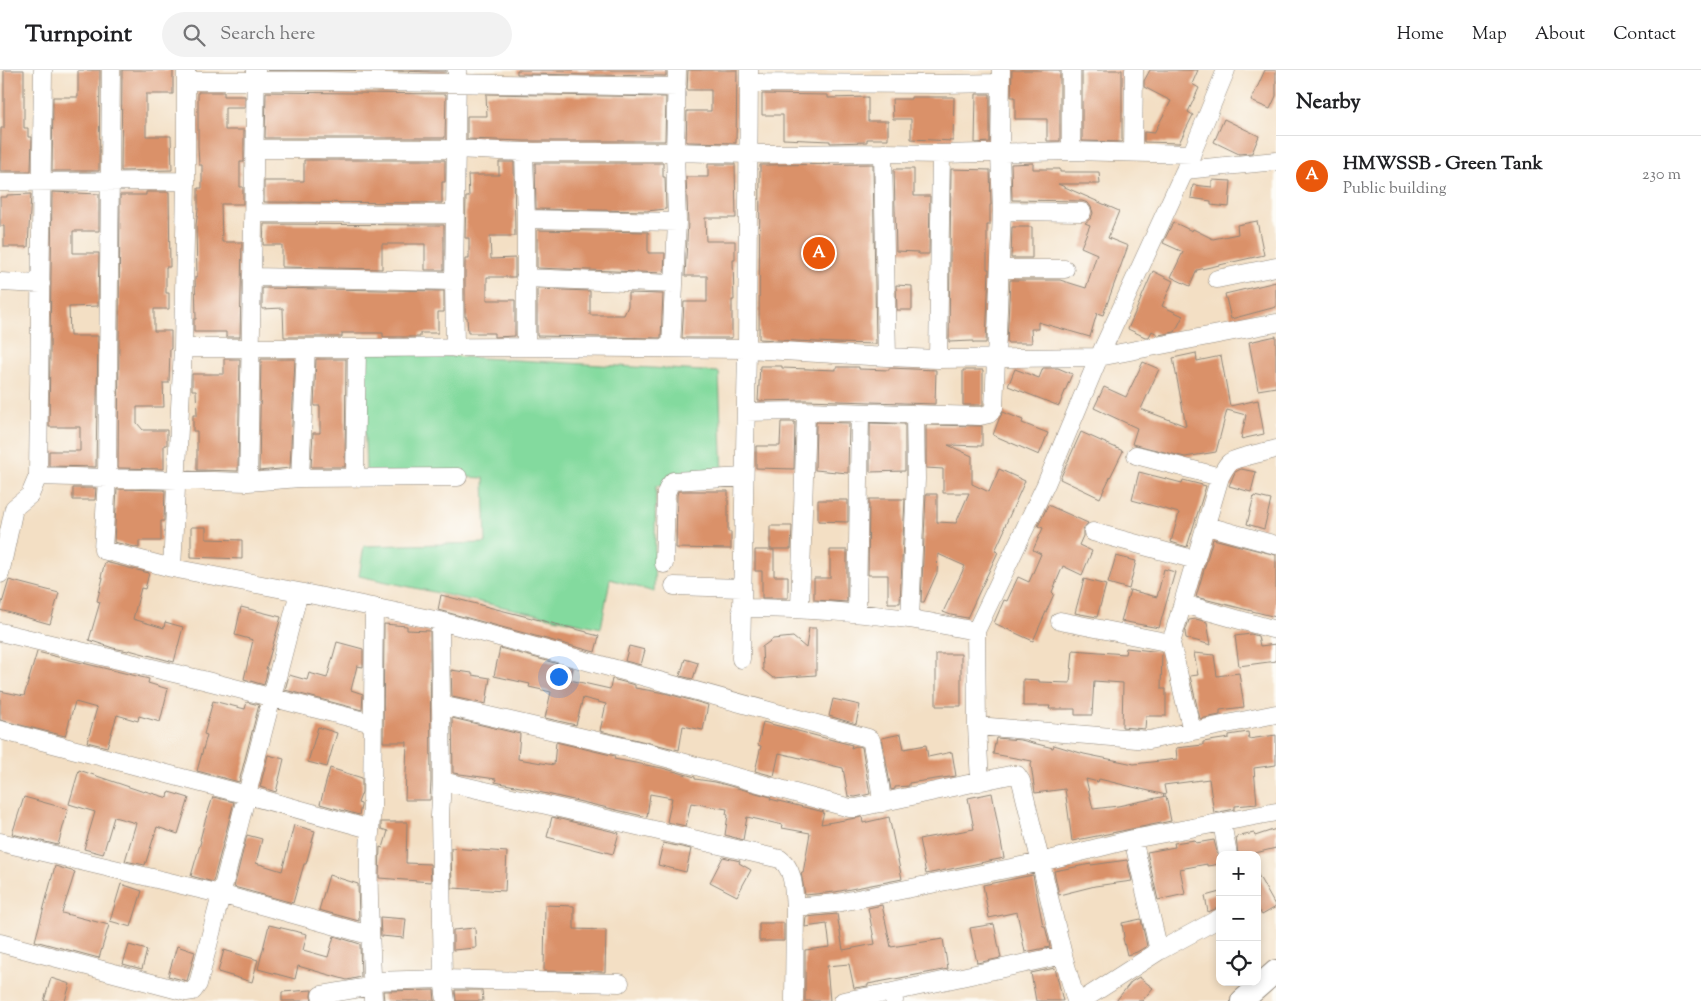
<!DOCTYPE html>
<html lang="en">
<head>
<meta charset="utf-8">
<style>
  body { margin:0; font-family:"Sorts Mill Goudy",serif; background:#f2f2f2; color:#202124 }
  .controls { position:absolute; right:15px; bottom:15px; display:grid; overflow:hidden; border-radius:10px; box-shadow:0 2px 8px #0003 }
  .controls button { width:45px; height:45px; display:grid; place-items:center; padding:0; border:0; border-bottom:1px solid #e0e0e0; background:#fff; color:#202124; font:25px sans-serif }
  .you { position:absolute; left:558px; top:606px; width:18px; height:18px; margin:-12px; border:4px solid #fff; border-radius:50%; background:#1a73e8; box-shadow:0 0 0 8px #1a73e833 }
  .badge { display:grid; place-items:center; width:32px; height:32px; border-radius:50%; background:#ea580c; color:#fff; font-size:16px; font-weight:700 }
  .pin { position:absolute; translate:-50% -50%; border:2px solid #fff; box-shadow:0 1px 5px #0006 }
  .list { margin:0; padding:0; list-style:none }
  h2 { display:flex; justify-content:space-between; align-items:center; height:65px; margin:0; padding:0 20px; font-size:21px }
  h2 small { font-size:16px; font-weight:400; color:#757577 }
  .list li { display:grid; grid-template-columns:32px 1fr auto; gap:15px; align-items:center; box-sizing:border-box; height:80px; padding:0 20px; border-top:1px solid #e0e0e0 }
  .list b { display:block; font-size:19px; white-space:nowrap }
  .list p { margin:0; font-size:16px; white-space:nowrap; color:#757577 }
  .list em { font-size:16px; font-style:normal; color:#757577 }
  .icon { flex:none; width:28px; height:28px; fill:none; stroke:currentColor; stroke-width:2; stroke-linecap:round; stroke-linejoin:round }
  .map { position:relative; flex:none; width:1276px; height:931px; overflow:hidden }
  header { display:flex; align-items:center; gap:30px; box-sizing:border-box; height:70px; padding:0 25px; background:#fff; border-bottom:1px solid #e0e0e0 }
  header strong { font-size:24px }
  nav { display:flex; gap:28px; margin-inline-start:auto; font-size:18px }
  .search { width:350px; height:45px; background:#f2f2f2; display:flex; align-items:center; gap:12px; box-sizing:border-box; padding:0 18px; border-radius:28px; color:#757577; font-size:19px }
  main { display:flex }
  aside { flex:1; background:#fff }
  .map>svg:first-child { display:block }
  .green { fill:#83da9e; stroke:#578264 }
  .building { fill:#da9169 }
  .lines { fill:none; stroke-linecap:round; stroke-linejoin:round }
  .minor-casing { stroke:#8f8578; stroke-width:19 }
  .major-casing { stroke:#8f8578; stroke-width:24 }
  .minor { stroke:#fff; stroke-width:18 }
  .major { stroke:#fff; stroke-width:22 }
</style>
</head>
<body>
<header>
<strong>Turnpoint</strong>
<div class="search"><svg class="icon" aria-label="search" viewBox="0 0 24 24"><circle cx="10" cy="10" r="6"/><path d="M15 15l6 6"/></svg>Search here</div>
<nav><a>Home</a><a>Map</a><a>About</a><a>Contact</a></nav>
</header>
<main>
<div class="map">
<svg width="1276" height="931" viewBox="0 0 1276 931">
  <rect width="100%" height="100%" fill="#fdfcf7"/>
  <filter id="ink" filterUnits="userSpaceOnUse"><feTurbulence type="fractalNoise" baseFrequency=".02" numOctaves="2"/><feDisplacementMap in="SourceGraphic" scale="10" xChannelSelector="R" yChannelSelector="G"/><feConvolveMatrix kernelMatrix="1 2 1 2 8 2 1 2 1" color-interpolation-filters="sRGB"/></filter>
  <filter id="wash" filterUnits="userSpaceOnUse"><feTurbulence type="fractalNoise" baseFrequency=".0096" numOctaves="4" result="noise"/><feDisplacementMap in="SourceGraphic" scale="20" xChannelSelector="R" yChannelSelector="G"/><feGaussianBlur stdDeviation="1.12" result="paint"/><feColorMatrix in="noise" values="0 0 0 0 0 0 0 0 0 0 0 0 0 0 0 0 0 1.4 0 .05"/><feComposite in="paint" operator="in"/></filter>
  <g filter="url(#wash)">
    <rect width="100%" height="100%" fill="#f3dfc4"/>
    <path class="green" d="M365,281l354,21 4,109 -67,5 -2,106 -44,-13 -9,49 -242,-52 5,-30 122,-3 -2,-65 -118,-7 -2,-60z"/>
    <g id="blocks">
      <path class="building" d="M4,0h20v58h4v9h4l-1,34h-31l1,-43h3z
        M78,0h22l-1,101h-47l1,-74h25z
        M122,0h51v24h-27v42h25l1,34 -51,1z
        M267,0h179v2l-121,-2z
        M517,0h149v6l-149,-2z
        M688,0h49l-1,73 -50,-1 1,-31h24v-21h-24z
        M1012,0h48v71h-13v-22h-32v-22h-4z
        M1082,0h40v72l-40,-1z
        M1150,0h48l-6,14 7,4 -11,24 5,3 -14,28 -35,-1v-10l10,1 17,-32 -27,-14v-6z
        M1265,0h11v26l-6,13 -19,-8z
        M198,22h26v4h21v12h-20v22h19v32h-4v25h3v17h-22l1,38h20l-2,95h-14v-5h-32v-13h2l-1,-42h2l-1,-52 2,-16v-21h4v-23h-3l-1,-19z
        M266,22l180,2 -1,44h-180z
        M486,24l180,3 -1,44h-141l-57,-2v-23h20z
        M762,24l66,1v3l40,-1v24h20v18h-21v3l-37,1v-2l-47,-2v-24h-21z
        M976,24h14v48l-15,1z
        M911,27h43l-1,44 -42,-2v-20h-18l-1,-20h19z
        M1224,49l35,17 -7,17 -13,1 -25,-12z
        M304,90h141v22h-3v21l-178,-1v-21h40z
        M499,92h15l1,74h-25l1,23 24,-1v19h-28v23h28v36l-21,1v-4h-26l-1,-16h-2v-58h4v-21h-4l1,-41h3l-1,-22h31z
        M535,93h128v14h2l1,32 -19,2 -111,-2z
        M1033,93v6h27v3h39l1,12h-42l61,27 -11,27 20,8 -25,69 -6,-2 -7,24 -52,-15v7h-7l1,14h-25l3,-63h50l26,8 11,-34 -16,-7 9,-22 -5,-2 6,-5 2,-5 -2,-6 -3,-4 -6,-2 -70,-1 -1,-36z
        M708,94h27l1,54h-31l1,23h29v19h-2l1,40h-2v38h-50l2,-36h23v-26h-22l3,-54 -2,-45h22z
        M873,94l3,180 -40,-1 -77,-4 1,-174z
        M894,99h20v27h16l-1,58h-11v-2l-22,-1z
        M951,99l39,1 1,35h-1v20h-3v44h2l-3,74h-13v-2l-24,1z
        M1212,110l19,1 -2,26 -18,-2v-4l-20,-3 2,-13 19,2z
        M52,122l47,2v37h-26v22h26l-1,53 -29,1 1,29h28l-2,131 -47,-1v-15h31v-24h-31z
        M146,122h23l1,75h-4v26h3v16h-15v22h17v18h-1l-1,34h-6l1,24h-27v16l6,7h24v15h-3v24l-46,-1 2,-273h26z
        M31,124l-3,53h-24v-21h-4v-29h7v-2z
        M1257,151l7,34 -67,15 -7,16 -19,-9 12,-25 -20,-9 10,-21 19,9 1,-2 20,10 25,-5 -1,-9z
        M264,154l180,1v45h-19v-26h-43v25l-100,-2v-22h-19z
        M1012,157h20v31h-21z
        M537,160l111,2v21h17l-1,20 -127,-5z
        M1153,201l20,10 -11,25 21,10 -8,16 -16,3 -7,-4 -3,6h-4l-17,-8z
        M1276,212v25l-45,12 -6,-25z
        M896,215l16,1v24h-15z
        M262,218l182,3v21h-6v21h-18v4h-37v-4h-41v4h-58l-1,-27v-2l-21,1z
        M537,219l53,2v24h34l4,-9v-13l35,1 -2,44 -124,-2z
        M1276,266v51l-18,3 -9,-48z
        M1196,283l1,8 24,-5 9,50 28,-6 6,34 -23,5 5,-24 -19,-5 -11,42 -31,5 -53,-13 5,-16 -43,-20 10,-21 22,10 17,-35 16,7 -18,40 45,17 -13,-68z
        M224,289h16l-2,112 -41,-1v-39h-4v-16h4l-1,-25h-4v-16h32z
        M261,289h34l-5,109 -31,3z
        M316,289h30l-1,108h-34l2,-34h7v-27h-6z
        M760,296h22v2l54,2v-3h23v2l30,1v-2l47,2 -1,34 -129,-4 -48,1z
        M1043,298h15l14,6 -13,32 -51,-20 7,-17 24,9z
        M963,300h20v35h-20z
        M1003,342l20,8 -1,3 26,10 -9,22 -46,-20 6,-16z
        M781,352h14l-1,47 -38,-1v-22h24z
        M816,352l33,1 -1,50 -33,-3z
        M870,353l35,1v47l-35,1z
        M926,355l56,1v20l-34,-1 24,11v28l17,8 10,-23 26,12 -21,47 1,1 -10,22 3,1 -31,66 -16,-3 -8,-3 22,-46 -27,-12 -1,19 -13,29h-3l5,-108h11v28l19,1 13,-30h-26v-24l-17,-1z
        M1081,362l42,19 -23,47 -40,-19z
        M1241,399l15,3 -5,20 -22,-6 6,-14z
        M1139,402l43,11 1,-3 23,6 -19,61 -16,-5 8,-29 -47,-13z
        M73,418h23l-1,12h-22z
        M117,419l48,1 -1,31h-3v20h-22v7l-25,-6z
        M678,421h50v41h3v17l-55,-1 1,-53z
        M1254,426l17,4 -7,29 -17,-5z
        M869,429h36l-5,104h-12v-28h-20z
        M818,430h30v22l-30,-1z
        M1048,435l40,18 -5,6v7l-4,9 13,6 -10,24 -19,-9 -11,26 2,2 -21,47 -39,-18 10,-23 3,1 11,-24 11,5 12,-28 -8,-4 10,-22 -5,-2z
        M770,456h22l-1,23h-21z
        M191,457h15v12l36,1v19l-51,-2z
        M1213,469l63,16v62l-80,-20z
        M755,480h19v26h14v22h-26v-27h-7z
        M830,480h17v52l-33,-2v-22h16z
        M1116,486l20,5 -7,28 -21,-6z
        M105,492l44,11 -4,16 -4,-1 -8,31 31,9 1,-6 18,5 -9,35 -45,-12 -1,1 -15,-3 -24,-8 11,-38 -3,-1 6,-23 -2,-1z
        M1164,499l11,3 -16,56 -38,-7 9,-31 27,7z
        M1084,509l22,6 -9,32 -22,-4z
        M9,510l50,13 -9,31 -50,-14z
        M441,525l146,37v1l12,3 -4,16 -157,-42z
        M241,537l40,10 -15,52h2l-4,16 -20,-6 9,-39 -18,-5z
        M1196,549l11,3 4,23 -25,-7 -1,-6 4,-12z
        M384,554l23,2v4l23,1 1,150 -1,19h-25l2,-58h-24z
        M809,558h7v47l-43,3 -10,-8 -1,-23 11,-8 20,-2 13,11z
        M1251,564l7,2 2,10 16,-2v17l-37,5 -4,-30z
        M337,572l26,7v18l-6,-1 -6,24 12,4 -1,16 -77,-20 4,-15 18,5 2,-7 18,5z
        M629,576l16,4 -4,15 -16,-4z
        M500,578l73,20 -3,12 40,9 2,-10 23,6v3l30,5 43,12 -5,25 -20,-4 -4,24 -79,-19 6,-27 -23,-6 -7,27 -31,-7 6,-26 -22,-5 1,-3 -36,-8z
        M1126,578l36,4 -1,37h5v27h-20l-1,13 -23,-2 1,-44 -29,-2 -2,34h-17v-6h-26l1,-3h-27v-27l16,1v2l31,1 3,-33 52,4z
        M37,582l112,27 -1,4 20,6 -8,33 -21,-6 -1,5 -21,-6 -10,32 -20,-5 10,-34 -22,-6 -10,34 -65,-16v-29l24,5z
        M1194,583l20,2 3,21 22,-3 5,34 -24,3v5l-20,4 -10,-43 8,-1z
        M936,584h25v52h-25z
        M685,589l13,4 -5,16 -13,-3z
        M451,600l21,3v2l18,3 -4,26 -34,-7z
        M833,629l27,6 -4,19 -27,-8z
        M213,631l32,8 2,-7 12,3 -20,77 -42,-11 10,-36 -3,-1z
        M452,648l68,16 -2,25 36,6 2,-23 59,14 -1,3 48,9 33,9v2l20,3 56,15 -1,2 54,13 -3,12 41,-7 1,6 26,-6 13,62 -67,13 -30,3 -4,-22h2l7,-40 -28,-5 1,-3 -36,-8 -4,23 -18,-5 3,-20 -2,-1 1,-5 -36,-6 -5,23 -19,-4 5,-24 -22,-4 -3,23 -117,-27v-1l-35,-7 1,-3 -43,-6z
        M763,652l89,23 -1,3 5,-2 6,1 8,47 -15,3 -7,-1 -5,-28 -64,-15 -5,23 -19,-5 6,-25 -3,-1z
        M318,657l19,6 -10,34 -19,-5z
        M1248,662l1,7 27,-4v30l-22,3 3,36 -22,2v3l-21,4 -5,-34 -45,6 2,10 -67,-16 -1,3 -12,-3 7,30 25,-3 48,-10 5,25 -99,20 -7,-52 -30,4 -4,-28 1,-4 -39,-7 3,-16 25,2 32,8 1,-3 30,9 50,10 43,-5 -1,-11 27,-3v-3l26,-4v-3z
        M901,664l3,15 22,-4 2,12 24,-5 4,24 -47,7v3l-14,1v2l-4,1 -9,-52z
        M268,685l16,4 -8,33 -16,-5z
        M330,698l32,10v14l-4,11 3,1v2l-2,9 -39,-11z
        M79,700l65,22 1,-1 23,7 1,-6 20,6 -11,36 -21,-7 -12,38 -20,-4 11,-38 -22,-6 -11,37 -19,-5 11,-37 -26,-8z
        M992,723l12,65 -78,16 -7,-35 55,-10 -6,-31z
        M24,727l44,12 -10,36 -46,-11z
        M213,727l21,5 -21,80 -22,-6 10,-35 -1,-1 5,-19z
        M552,747l67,16 -6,21 -66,-17z
        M381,752h26l-1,41 24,1 1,18 -52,-4 1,-31 3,1 5,-17 -7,-2z
        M294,755l21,6 -9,33h-2l-11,39 -59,-16 13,-52 15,4 -6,24 26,8z
        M1276,759v19l-29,7h-9l-2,-18 18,-4 1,3z
        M1195,770l1,3 18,-3 6,24 -13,2v-2l-27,5 5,25 -27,6 -11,-48 28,-5 -1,-4z
        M663,773l28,6 -5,23 -28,-7z
        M451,778l56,4 -2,39 -53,-3z
        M723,787l17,4 -1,2 12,7 -14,26 -27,-14z
        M1127,790l5,21 -37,5 -36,9 -5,-24 37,-7v1z
        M55,796l20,6 -13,41 47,12 -10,33 -64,-17z
        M1257,803l19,34 -14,8 -5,-8z
        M329,805l29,9 1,37 -40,-11z
        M1033,805l10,51h2l5,21 -25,5 -8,-40 -28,6 -6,-33z
        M121,814l21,7 -11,36 -21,-6z
        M1220,822v15l-12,5 -3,-16z
        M545,835l29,1v23l32,1 -1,42 -61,-1z
        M882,835l9,42 52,-8 5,30 -80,15v2l-14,2 -5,-24 -22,2 3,35h-25v-51l25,-3 -3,-23 -22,3 1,-10 31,-3 6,36 32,-6 -7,-36z
        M380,847l26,2 -2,19 -23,-2z
        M1141,849l6,27 -10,6 -10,3 -4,-17 1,-1 -2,-14z
        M759,853h25v18h-25z
        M994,854l7,34 -24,5 -7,-35z
        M269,855l38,9 -4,16 25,7 6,-21 26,8 1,33 -14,3 -49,-14 -3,13 -37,-10z
        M475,858l1,20 -23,2v-20z
        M129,875l18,5 -5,19 -19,-5z
        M177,876l18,6 -8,29 -19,-5z
        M224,880l34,10 -6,22 -34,-10z
        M1055,898l8,33h-27l-5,-28z
        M1139,907l14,11 -11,13h-26l15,-19z
        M51,908l19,6 -5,17h-21z
        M312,920l-1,6 1,5h-30v-9z
        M434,920l1,11h-51l-1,-10z
        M455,920h27l1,11h-27z"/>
    </g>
  </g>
  <g filter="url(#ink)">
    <use href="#blocks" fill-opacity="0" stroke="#8f8578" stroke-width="1"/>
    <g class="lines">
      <defs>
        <path id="minor" d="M111,0l-4,408 -4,72 69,18 127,24 141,29 428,117 3,2 1,4 8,42 2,17
          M1071,0v81
          M186,11h139l352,6
          M749,13l193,1 59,-1
          M255,79h200l69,3h151l74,2 134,-1 58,1 130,-3 121,3
          M524,82l2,67v128
          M1133,82l1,-82
          M883,83l4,204
          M1185,100l91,-9
          M0,112l186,-1
          M1002,141l80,1
          M254,143l200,1
          M526,149l151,3
          M1000,199h65
          M253,207l201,4
          M525,208l149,6
          M1217,209l59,-12
          M0,212l41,2
          M183,278h174
          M455,278l-1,-67 3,-211
          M671,278l6,-126 -2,-70 2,-82
          M938,289l3,-205
          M746,342l60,-1 174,5 9,-2 5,-6 8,-197 -2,-58 1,-83
          M1136,385l84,22
          M38,406l210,6 52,-4 158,-1
          M355,407l2,-129 169,-1 221,2 140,8 51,2 161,-2 177,-34
          M300,408l6,-130
          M248,412l8,-412
          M1207,456l69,19
          M1093,462l103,28
          M664,494l2,-71 3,-7 4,-5 71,-4
          M172,498l11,-220 3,-167v-111
          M0,504l14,-66 16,-13 8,-19 5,-406
          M674,516l68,2
          M1183,534l93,26
          M741,538c56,0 112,4 168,11 22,3 45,8 67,12
          M800,538l6,-197
          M857,543l3,-200
          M910,549l6,-140 -1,-64
          M440,551l2,160 -2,35 3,163 3,22
          M1060,551l111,22
          M0,562l203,48 169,43
          M741,589l6,-310 2,-279
          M441,635l204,47 205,56h6l154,-33h7l4,6 42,174 13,46
          M977,656l172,14 127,-26
          M0,660l247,65 123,34
          M1192,661l-21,-88 49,-166c3,-5 5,-10 9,-14 5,-5 37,-11 47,-14
          M442,711l338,78c15,11 13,31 15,48l42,-4 204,-41 92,-23 143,-27
          M980,712l-3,-56 -1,-95 70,-147 53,-127 86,-187 41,-100
          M1222,753l6,32
          M1133,769l26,112
          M0,772l220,52 149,41
          M0,873l186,49 7,-1 5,-7 101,-392
          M372,911l71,-2 177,4
          M321,925l52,-9
          M373,931c-2,-64 -8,-129 -1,-193l2,-201
          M794,931l1,-94
          M843,931l49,-9
          M894,931l-2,-9 171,-37
          M1081,931l78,-50 61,-33"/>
        <path id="major" d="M1242,931l34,-30"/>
      </defs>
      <use href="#minor" class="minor-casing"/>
      <use href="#major" class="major-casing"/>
      <use href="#minor" class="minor"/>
      <use href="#major" class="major"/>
    </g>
  </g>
</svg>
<div class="controls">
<button>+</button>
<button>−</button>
<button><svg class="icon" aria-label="locate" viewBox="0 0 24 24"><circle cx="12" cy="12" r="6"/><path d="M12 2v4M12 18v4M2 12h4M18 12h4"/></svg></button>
</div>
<div class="you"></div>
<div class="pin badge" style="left:819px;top:183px">A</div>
</div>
<aside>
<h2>Nearby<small></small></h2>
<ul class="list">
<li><span class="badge">A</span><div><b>HMWSSB - Green Tank</b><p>Public building</p></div><em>230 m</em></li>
</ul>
</aside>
</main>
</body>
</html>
